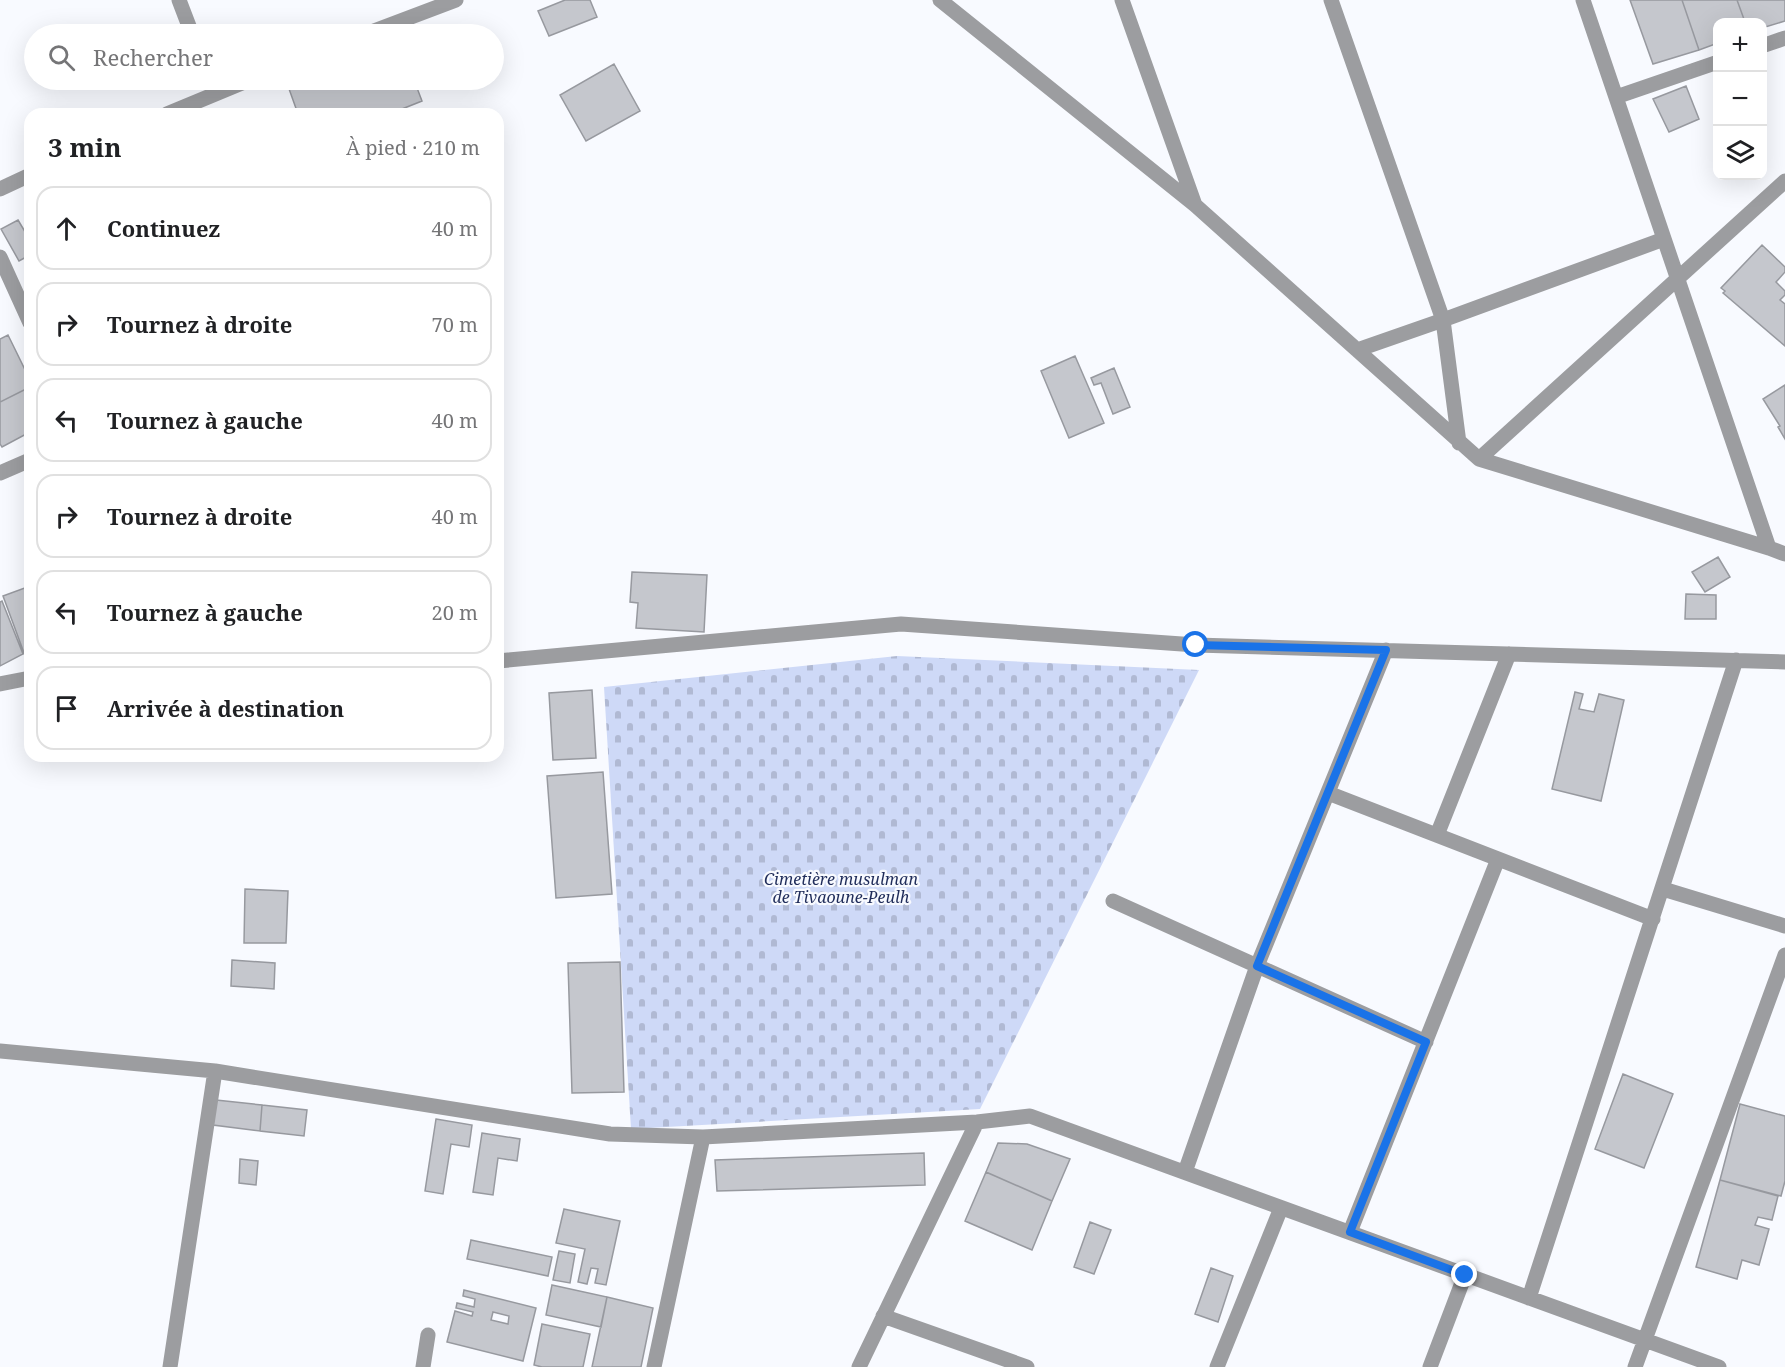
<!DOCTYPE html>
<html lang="fr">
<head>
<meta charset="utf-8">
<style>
  body { margin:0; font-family:"Noto Serif",serif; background:#f2f2f2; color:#202124 }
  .controls { position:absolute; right:18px; top:18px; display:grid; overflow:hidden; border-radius:12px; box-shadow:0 6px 24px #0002 }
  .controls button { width:54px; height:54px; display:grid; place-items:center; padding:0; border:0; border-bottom:2px solid #e0e0e0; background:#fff; color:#202124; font:30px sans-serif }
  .stop { position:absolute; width:18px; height:18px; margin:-14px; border:4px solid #1a73e8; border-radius:50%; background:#fff }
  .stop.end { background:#1a73e8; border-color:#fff; box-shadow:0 2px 6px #0008 }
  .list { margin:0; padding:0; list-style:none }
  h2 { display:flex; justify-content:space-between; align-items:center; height:78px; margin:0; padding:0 24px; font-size:26px }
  h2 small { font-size:20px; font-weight:400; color:#757577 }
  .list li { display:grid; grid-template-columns:39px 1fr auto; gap:18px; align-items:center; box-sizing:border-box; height:84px; margin:0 12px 12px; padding:0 12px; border:2px solid #e0e0e0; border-radius:18px }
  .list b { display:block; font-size:22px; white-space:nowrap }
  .list em { font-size:20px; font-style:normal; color:#757577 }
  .icon { flex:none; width:33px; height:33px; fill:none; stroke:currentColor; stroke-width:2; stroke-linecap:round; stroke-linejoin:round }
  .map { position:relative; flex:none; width:1785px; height:1367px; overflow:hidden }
  .search { position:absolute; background:#fff; box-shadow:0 6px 24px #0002; left:24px; top:24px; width:480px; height:66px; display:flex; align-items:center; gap:15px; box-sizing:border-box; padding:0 21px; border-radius:33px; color:#757577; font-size:22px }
  .panel { position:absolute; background:#fff; box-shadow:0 6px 24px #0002; left:24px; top:108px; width:480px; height:654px; border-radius:18px }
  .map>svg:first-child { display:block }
  .cemetery { fill:url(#cemetery-stones) }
  .building { fill:#c5c7cd; stroke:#97999f; stroke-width:1.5; fill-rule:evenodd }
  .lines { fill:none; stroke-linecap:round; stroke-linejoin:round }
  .minor { stroke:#9c9da0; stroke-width:15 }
  .route { stroke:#1a73e8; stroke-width:8 }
  .labels { text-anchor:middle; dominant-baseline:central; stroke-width:4.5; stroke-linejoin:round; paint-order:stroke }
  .park-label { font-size:16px; font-style:italic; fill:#1f2c5a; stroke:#f8faff }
</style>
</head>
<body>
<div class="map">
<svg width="1785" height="1367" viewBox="0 0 1785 1367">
  <defs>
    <pattern id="cemetery-stones" width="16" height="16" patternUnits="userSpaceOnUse" patternTransform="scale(1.5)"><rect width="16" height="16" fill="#ced9f7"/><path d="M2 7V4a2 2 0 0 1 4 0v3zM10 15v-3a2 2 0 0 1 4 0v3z" fill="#b0b9d3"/></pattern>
  </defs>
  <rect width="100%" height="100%" fill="#f8faff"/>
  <path class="cemetery" d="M897,656l302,14 -219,439 -349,20 -27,-442z"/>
  <path class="building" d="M565,0h25l7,17 -48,19 -11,-25z
    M1630,0h52l17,50 -46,14z
    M1682,0h55l8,22h-27v21l-19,7z
    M1737,0h48v21l-23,7v-6h-17z
    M614,64l26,47 -54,30 -26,-46z
    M305,80h109l8,21 -20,8 2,5h-106l-10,-28z
    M1686,86l13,33 -30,13 -16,-33z
    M18,220l12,20v15l-11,6 -18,-32z
    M1762,245l23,22v5l-9,10 9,9v4l-5,5 5,4v42l-62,-53 2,-2 -4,-3z
    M8,335l22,45v7l-30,15v-63z
    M1075,356l29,67 -35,15 -28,-67z
    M1114,368l16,39 -17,7 -12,-31 -7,2 -3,-7z
    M1785,385v54l-7,-12 2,-1 -17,-27z
    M30,387v45l-28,15 -2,-3v-42z
    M1718,557l12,20 -25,15 -13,-20z
    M632,572l75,3 -3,57 -68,-4 2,-25 -8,-1z
    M30,586v74l-3,1 -24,-65z
    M1686,594l30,1v24h-31z
    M2,601l21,53 -23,12v-64z
    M592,690l4,68 -43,2 -4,-67z
    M1575,692l8,2 -4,15 15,3 5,-18 25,6 -23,101 -49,-12z
    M603,772l9,122 -56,4 -9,-122z
    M245,889l43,2 -2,52h-42z
    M232,960l43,3 -1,26 -43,-3z
    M620,962l4,130 -52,1 -4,-130z
    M1623,1074l50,20 -29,74 -49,-19z
    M216,1100l46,5 -2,26 -47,-6z
    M1740,1104l45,12v65l-4,15 -61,-16z
    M262,1105l45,5 -3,26 -44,-5z
    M436,1119l36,6 -3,22 -18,-3 -8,50 -18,-3z
    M482,1133l38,6 -3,22 -19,-3 -5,37 -20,-3z
    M998,1143l29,1 43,15 -18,42 -66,-29z
    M924,1153l1,32 -208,6 -2,-31z
    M240,1159l18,2 -2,24 -17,-2z
    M986,1172l66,29 -20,49 -67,-29z
    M1720,1180l58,16 -6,24 -14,-3 -3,8 14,4 -10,36 -17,-5 -5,19 -41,-12z
    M564,1209l56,12 -14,64 -11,-2 3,-14 -7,-1 -4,16 -9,-2 7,-33 -29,-6z
    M1090,1222l21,8 -17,44 -20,-7z
    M471,1240l81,17 -4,19 -81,-17z
    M559,1251l16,3 -5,29 -17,-3z
    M1211,1268l22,8 -15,46 -23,-8z
    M552,1285l55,12 -6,30 -55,-12z
    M464,1290l72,18 -13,53 -76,-19 8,-31 17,5 1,-4 -17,-4 1,-5 17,4 1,-8 -12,-3zM493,1312l16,4 -1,8 -17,-4z
    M607,1297l46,11 -12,59h-49z
    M542,1324l48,10 -7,33h-41l-8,-2z"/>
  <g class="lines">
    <path class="minor" d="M179,0l13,34
      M940,0l255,205 284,254 290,89 16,6
      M1122,0l73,205
      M1331,0l112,320 16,123
      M1583,0l186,548
      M366,34l90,-34
      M1762,46l23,-8
      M1616,97l102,-35
      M167,114l82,-34
      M0,189l30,-14
      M0,257l30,66
      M1357,350l86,-30 221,-81
      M1479,459l306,-278
      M0,473l30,-13
      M498,661l403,-37 295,21 589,17
      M0,684l30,-6
      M1328,793l325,126
      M1437,835l72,-181
      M1663,889l122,37
      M1113,901l313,141
      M0,1051l215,20 395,63 93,3 274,-15 53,-6 689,251
      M1185,1172l72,-206 129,-316
      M1350,1232l148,-373
      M1529,1298l207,-638
      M883,1316l144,51
      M170,1367l45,-296
      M423,1367l5,-32
      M654,1367l49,-230
      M859,1367l118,-245
      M1217,1367l64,-159
      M1430,1367l35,-92
      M1635,1367l150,-412"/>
  </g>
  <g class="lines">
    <path class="route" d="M1196,645l190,5 -129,316 169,76 -76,190 115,43"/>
  </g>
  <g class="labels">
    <g class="park-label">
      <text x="841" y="879">Cimetière musulman<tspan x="841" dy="18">de Tivaoune-Peulh</tspan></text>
    </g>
  </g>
</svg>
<div class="controls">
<button>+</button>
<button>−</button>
<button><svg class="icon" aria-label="layers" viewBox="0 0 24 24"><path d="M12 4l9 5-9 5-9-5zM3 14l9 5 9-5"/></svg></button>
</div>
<div class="stop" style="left:1196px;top:645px"></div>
<div class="stop end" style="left:1465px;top:1275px"></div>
<div class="search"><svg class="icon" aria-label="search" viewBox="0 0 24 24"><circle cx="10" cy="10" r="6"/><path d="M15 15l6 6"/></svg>Rechercher</div>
<section class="panel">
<h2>3 min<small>À pied · 210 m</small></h2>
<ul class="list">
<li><svg class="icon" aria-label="ahead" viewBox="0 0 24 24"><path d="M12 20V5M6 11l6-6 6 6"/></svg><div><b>Continuez</b></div><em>40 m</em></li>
<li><svg class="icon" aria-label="right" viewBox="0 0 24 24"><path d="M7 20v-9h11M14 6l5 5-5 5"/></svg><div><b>Tournez à droite</b></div><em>70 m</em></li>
<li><svg class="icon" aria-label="left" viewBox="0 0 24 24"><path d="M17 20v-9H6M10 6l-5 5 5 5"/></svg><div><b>Tournez à gauche</b></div><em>40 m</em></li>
<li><svg class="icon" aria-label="right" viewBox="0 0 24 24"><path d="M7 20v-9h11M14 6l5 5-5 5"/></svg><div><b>Tournez à droite</b></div><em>40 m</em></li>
<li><svg class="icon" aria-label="left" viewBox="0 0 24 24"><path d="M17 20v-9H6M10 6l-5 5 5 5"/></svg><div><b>Tournez à gauche</b></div><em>20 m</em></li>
<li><svg class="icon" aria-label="arrive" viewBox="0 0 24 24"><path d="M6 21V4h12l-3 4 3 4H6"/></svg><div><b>Arrivée à destination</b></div></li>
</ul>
</section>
</div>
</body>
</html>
